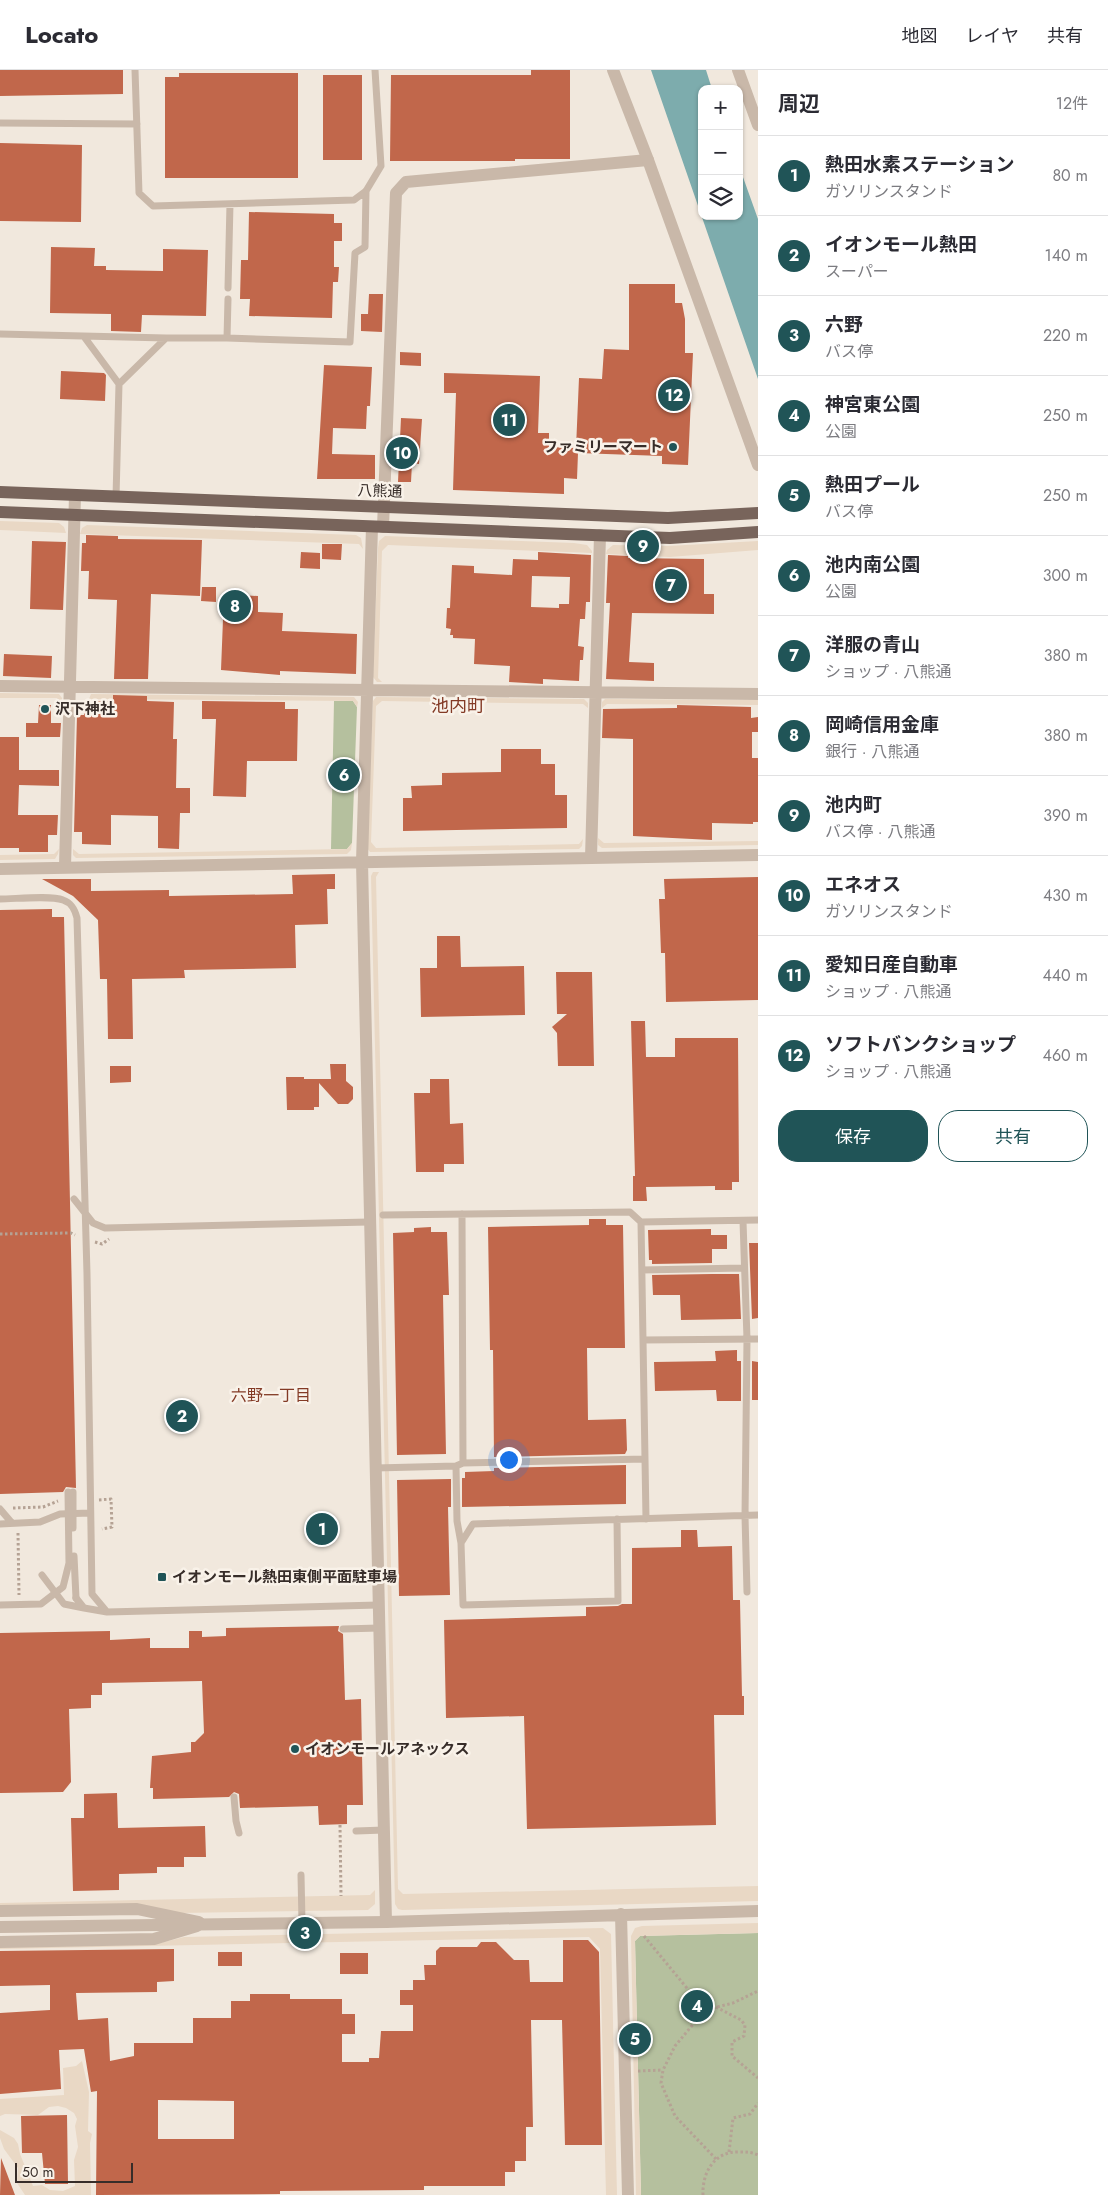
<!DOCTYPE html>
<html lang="ja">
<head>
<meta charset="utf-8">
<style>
  body { margin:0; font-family:Jost,"Noto Sans JP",sans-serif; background:#f2f2f3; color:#2b2b33 }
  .controls { position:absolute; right:15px; top:15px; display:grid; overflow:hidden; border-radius:10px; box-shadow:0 1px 4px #0004 }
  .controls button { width:45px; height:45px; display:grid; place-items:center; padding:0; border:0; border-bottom:1px solid #e1e1e2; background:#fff; color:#2b2b33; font:25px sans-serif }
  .scale { position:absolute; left:15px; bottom:12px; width:118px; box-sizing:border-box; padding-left:5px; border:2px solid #372d29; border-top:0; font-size:14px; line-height:18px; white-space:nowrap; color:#372d29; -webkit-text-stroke:4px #f9f2e9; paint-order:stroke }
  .you { position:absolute; left:508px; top:1389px; width:18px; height:18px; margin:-12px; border:4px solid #fff; border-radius:50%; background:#1a73e8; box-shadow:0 0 0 8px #1a73e833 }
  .badge { display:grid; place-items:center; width:32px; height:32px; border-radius:50%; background:#205457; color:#fff; font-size:16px; font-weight:700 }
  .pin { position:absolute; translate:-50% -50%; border:2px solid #fff; box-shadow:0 1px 5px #0006 }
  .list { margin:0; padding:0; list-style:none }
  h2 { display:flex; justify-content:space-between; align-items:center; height:65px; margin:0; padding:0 20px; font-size:21px }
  h2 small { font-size:16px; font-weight:400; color:#7c7c81 }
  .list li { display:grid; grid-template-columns:32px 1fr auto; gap:15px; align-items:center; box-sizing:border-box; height:80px; padding:0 20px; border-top:1px solid #e1e1e2 }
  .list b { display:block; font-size:19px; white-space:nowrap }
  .list p { margin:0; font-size:16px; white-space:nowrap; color:#7c7c81 }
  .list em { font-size:16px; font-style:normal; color:#7c7c81 }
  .actions { display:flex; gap:10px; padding:15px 20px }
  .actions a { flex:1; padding:11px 0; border:1px solid #205457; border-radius:20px; text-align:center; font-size:18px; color:#205457 }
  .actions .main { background:#205457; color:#fff }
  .icon { flex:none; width:28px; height:28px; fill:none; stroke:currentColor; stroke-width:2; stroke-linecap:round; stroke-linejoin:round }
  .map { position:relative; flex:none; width:758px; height:2125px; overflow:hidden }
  header { display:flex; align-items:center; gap:30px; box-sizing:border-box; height:70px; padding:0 25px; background:#fff; border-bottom:1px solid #e1e1e2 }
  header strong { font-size:24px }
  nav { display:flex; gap:28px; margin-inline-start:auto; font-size:18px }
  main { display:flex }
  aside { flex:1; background:#fff }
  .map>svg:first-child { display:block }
  .green { fill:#b5c09e }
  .plaza { fill:#e9d8c5 }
  .water { fill:#7dacad }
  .building { fill:#c1674b; fill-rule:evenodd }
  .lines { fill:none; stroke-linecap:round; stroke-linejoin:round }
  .path { stroke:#b5a294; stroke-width:3; stroke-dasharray:2.5 2.5; stroke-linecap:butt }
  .service { stroke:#c9b8a9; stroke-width:7 }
  .minor { stroke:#c9b8a9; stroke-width:12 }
  .tertiary { stroke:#c9b8a9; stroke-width:12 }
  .primary { stroke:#78645b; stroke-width:12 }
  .service-bridge { stroke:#c9b8a9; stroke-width:7 }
  .poi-dot { fill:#205457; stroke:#f9f2e9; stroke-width:2 }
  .labels { text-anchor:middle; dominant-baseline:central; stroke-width:5; stroke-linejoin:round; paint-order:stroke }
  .poi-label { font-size:15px; font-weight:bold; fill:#372d29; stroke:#f9f2e9; text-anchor:start }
  .street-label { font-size:15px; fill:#372d29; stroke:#f9f2e9 }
  .neighbourhood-label { font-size:16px; fill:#833a25; stroke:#f9f2e9 }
  .quarter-label { font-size:18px; fill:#833a25; stroke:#f9f2e9 }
</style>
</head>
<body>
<header>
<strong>Locato</strong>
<nav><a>地図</a><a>レイヤ</a><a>共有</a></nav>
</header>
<main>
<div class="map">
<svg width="758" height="2125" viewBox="0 0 758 2125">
  <rect width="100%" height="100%" fill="#f1e8dd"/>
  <path class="green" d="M334,631h19l4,6 -5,136 -5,6h-16z
    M758,1863v262h-117l-6,-254 5,-5z"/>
  <path class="plaza" d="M0,451l59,2 5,4 2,6 -66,-3z
    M87,455l269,10 5,3 2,11 -4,-5 -279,-10 2,-6z
    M385,466l189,7 13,2 5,6v2l-204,-8 -6,6 -4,127 4,4h-5l-4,-5 5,-129 1,-7z
    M758,471v9l-88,7 -64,-3 1,-4 6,-5 55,1z
    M0,623l59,1 3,4v6l-5,-6h-57z
    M91,624l263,3 4,5 -1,5 -4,-6 -264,-2z
    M376,627l208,2 4,4v5l-5,-4 -201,-3 -6,5 -5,136 5,6 203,-4 4,-5 -1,7 -3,3 -209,3 -3,-4 6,-147z
    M605,629l153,1v5l-151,-1 -5,4v-6z
    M598,768l6,5 154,-2v4l-156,3 -4,-3z
    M352,773l-1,7 -4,4 -271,4 -3,-3v-6l6,5 268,-5z
    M59,779l-1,5 -3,5 -55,1v-5l54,-1z
    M373,802h6l-3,5 22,1012 5,5 355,-8v15l-356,9 -4,-1 -3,-5 -24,-1028z
    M375,1820v14l-7,6 -188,3 -180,-6v-4l370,-8z
    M758,1853v10l-118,3 -5,5 6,254h-5l-5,-259 4,-8 7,-2z
    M603,1858l8,6 6,261h-11l-6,-246 -11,-12 -589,12v-3l160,-3 24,-6z
    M82,1991l7,31 -1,39 4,3 -2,9 1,52h-66l-8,-12 1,-15 -14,-19 -4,-11v-8l14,8 4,6 2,10 13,32 9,-1 8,5 13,1 12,-5 -1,-26 4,-13 -3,-21 2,-7 -3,-6 -8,-5 -8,-2 -9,1 -11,8 -33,-1 -5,2v-17l64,-4 -1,-27 13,-2z"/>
  <path class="water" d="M651,0h55l6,19h-10v127h37v-50l19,53v160z"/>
  <path class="building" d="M0,0h123v24l-123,2z
    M531,0h39v89h-55v2h-125l1,-86h140z
    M179,3h119v105h-133v-101h14z
    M323,5h39v85h-39z
    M0,73l82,2 -1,77 -81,-1z
    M249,142l85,2v9h8v18h-8v26h5l-1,15h-5l-1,36 -83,-2 1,-17h-10l1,-39h7z
    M51,177l44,1 -1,18h12v4l57,1v-22l45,1 -2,66 -64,-1 -1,17 -30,-1v-17l-61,-1z
    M629,214h46v19h7l3,16v34h8l-5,112 -26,-1v-8l-84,-3 -1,26 -13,-1v16l-111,-4 3,-97h-12v-20l96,3 -2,57h11v14l27,1 3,-70 23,1 2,-30 25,1z
    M369,224h14l-1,38 -21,-1v-17h7z
    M400,282l21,1v13l-21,-1z
    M324,295l48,2 -2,39h-3l-1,23 -33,-1 -1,26 43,1v24h-58z
    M61,301l43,2 2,2 -1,26 -45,-2z
    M401,348l21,1 -3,45 -7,-1 -1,19h-13z
    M86,465l32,1v3l84,1 -2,56 -49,-2 -3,85h-34l3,-79 -29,-1 1,-28h-8l1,-28h4z
    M32,471l34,1 -3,68 -33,-1z
    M322,474h20l-1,16 -19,-1z
    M301,482l19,1v16l-20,-1z
    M538,482l53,3 -1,47h-4l-1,17h-5l-2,27 6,1 -1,13h-3l-1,21 -36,-2v5l-34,-2 1,-16 -36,-2 1,-25 -22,-1v-3h-3l1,-6 -5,-1 1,-20h3l2,-43 22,1v7l38,2 1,-16 25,1zM532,506l38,1 -1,27h-10v4l-28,-1z
    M608,485l20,1v2l76,1v35h10v20l-82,-1 -3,49 25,1v18l-48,-2 4,-76h-4z
    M202,517h14v15l-15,-1z
    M224,524l34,2v16l25,1 -1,18 75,3 -1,40 -76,-3v4l-59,-5z
    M4,584l48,2 -1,22 -48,-2z
    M113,625l34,1v5l27,1 -1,37h4l-1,49h14v25h-10l-1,36 -21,-1v-32l-47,-1v30l-29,-1v-12h-8l3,-117h7v-14h29z
    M202,631l83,1v7h13l-1,52h-50l-1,36 -33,-1 3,-77h-14z
    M39,635h12v18h10l-1,14h-34v-14h12z
    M677,635l74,2v11l7,-1v15h-6v26h6v64h-5v2l-41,-1v17l-79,-4v-97l-31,-1 1,-29 74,-1z
    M0,667h19v33h40v16l-40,-1 -1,30h40l-1,20h-9v17h-29v-4h-19z
    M501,679h40v15h14v31h12v33l-164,3v-33h9l-1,-12 31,-1v-12l59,-1z
    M335,804v15h-8l1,35 -33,1 1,43 -112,2 1,8 -53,1 1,60h-25l-1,-60h-7l-2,-59 -25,-24 -31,-17h49v12l78,-1v6l124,-2 -1,-19z
    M758,807v123l-92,2 -1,-49h-4l-2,-54h6l-1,-20z
    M52,839v8h12l12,571 -10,-1 -3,5 -63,2v-584z
    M437,866h23l1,31 63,-1 1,49 -104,2 -1,-49h17z
    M556,902h36l2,94h-36l-1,-33 -5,-6 15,-13h-10z
    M631,951h14l1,36h29v-19h63l1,144h-7v8h-17v-4l-69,1 1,14h-14v-25h2z
    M330,994h16v17l7,6v12l-5,5h-10l-19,-21v24h-5v3h-27l-1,-33h18v2h27z
    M110,996h21v16l-21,1z
    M430,1009h19l1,45 13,-1 1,41h-20v8h-28l-2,-79h16z
    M589,1149h17v6h17l2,123h-38l1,72 38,-1 1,31 -2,4 -131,3 -1,-107h-3l-2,-123 101,-2z
    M431,1157v5h16l2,63h-6l3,159 -49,1 -4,-222 21,-1v-4z
    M711,1159v6h16v14h-15v14l-60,1v-4h-3l-1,-30z
    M749,1173h9v75l-6,1z
    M712,1204h27l2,45 -60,1 -1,-25h-27l-1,-20z
    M737,1280v11h4v40h-24l-1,-11 -61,1 -1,-29 62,-1 -1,-10z
    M752,1291l6,1v38h-6z
    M626,1395v39l-164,3v-29h3v-6l29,-1v-3z
    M451,1409v28h-3l2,88 -51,1 -2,-116z
    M681,1460h16l1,17 34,-1 1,54h7l2,96h2v19h-30l2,110 -189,4 -3,-113 -78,2 -2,-98 142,-4v-9l32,-1 4,-2h10v-56l49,-1z
    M339,1556l-1,5 5,3 2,66 16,-1 2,106h-16v19l-28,1 -1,-19 -78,2 -1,-14 -5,-2 -5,5 -76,2v-11h-3l2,-32 39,-4v-10h4l9,-9 -2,-52 -100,2v12h-11v13l-22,1 2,73 -8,10 -63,1v-160l110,-2v9l40,-2v10h39v-17h13v6l24,-1v-8z
    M117,1723l1,35 87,-2 1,31h-22v10h-27v6l-38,1v16l-46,1 -2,-73h13v-24z
    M563,1870h25l11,12 3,193h-37l-3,-125h-31l2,107h-7v34h-11v11h-10v14h-81v4l-144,1v3l-184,1 1,-104 -6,1 -7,-43 -25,1 2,39 -61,5v-81l50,-3v-25l-50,1v-35l174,-2v32l-17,1v10l-81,1 2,27 30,-2 2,43 24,-5v-13h59v-25h38v-17h19v-7h40v5h52v15h13v20h-13v28h27v-4h10l2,-27h32v-26h-13v-15h13v-10h12l-1,-15h12v-14l4,-4h37l4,-5h15l18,18h15l1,22h33zM158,2030l76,1v38h-76z
    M218,1882h24v14h-24z
    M340,1883h28v21h-28z
    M67,2045l1,69h-23l-3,-31h-20l-1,-37z
    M1,2088l14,37h-15z"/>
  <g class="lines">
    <path class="path" d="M0,1164l71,-1 4,2
      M95,1172l7,2 7,-5
      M99,1430l12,-1 1,28 -10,2
      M13,1438l30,-1 15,-6
      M18,1463l1,62
      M340,1755l1,71
      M644,1866l61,74
      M716,1937l25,13 4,5 -1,11 -12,6v14l26,22
      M638,2001l25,-1
      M729,2082l4,-34 17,-4 8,-11
      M716,2089l-41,-43 -14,-33 2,-13 12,-24 30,-36 28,-7 25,-12
      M703,2125c-1,-22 11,-44 36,-43 7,0 13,0 19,3"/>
    <path class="service" d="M135,0l4,123 14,13 201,-6 12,-9 15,-25 -6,-96
      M0,53l137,1
      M228,218l2,-84
      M0,264l166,4 -47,46 -34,-46
      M166,268h61l1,-39
      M227,268l123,4 5,-89 10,-6 1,-56
      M116,427l3,-113
      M0,829c15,0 51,-4 63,1 9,3 12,10 14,18l10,356 5,320 15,18 271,-7
      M74,1129l19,24 12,5 264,-6
      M462,1144l1,249 182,-4
      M383,1145l247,-3 11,10 2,118
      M743,1151l4,118 -2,177 2,76
      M641,1152l117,-2
      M642,1200l101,-2
      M456,1396l1,55 4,22
      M375,1398l81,-2 7,-3
      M0,1439l12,14
      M617,1449l1,82 -155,4 -2,-62 12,-19 285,-9
      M646,1449l-3,-179 115,-1
      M0,1454l40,-2 20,-8 30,-1
      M42,1505l22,29 20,4
      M76,1528l8,10 23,4
      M343,1559l36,-1
      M234,1727l2,24 3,12
      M356,1761l28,-1
      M301,1805l1,47"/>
    <path class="minor" d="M372,457l-10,335 24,1060
      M383,457l13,-334 10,-11 242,-22
      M0,616l758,8
      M591,788l9,-323
      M65,797l10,-372
      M0,799l758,-14
      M0,1841l137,-2 62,13
      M0,1872l154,-3 43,-13"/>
    <path class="tertiary" d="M613,0l35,90 110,305
      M738,0l20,55
      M621,1844l7,281
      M0,1857l386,-5 372,-11"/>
    <path class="primary" d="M0,422l668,26 90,-5
      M0,442l670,26 88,-6"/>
    <path class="service-bridge" d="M73,1422v36
      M74,1486l2,42
      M0,1535l41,-1 22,-17 6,-24 -1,-71"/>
  </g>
  <g class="poi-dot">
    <circle cx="673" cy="377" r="5"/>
    <circle cx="45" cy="639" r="5"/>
    <rect x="157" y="1502" width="10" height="10" rx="2.5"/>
    <circle cx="295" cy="1679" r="5"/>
  </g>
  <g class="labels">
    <g class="poi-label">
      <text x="663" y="377" text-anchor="end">ファミリーマート</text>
      <text x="55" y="639">沢下神社</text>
      <text x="172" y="1507">イオンモール熱田東側平面駐車場</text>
      <text x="305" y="1679">イオンモールアネックス</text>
    </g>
    <g class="street-label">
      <text transform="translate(380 421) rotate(2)">八熊通</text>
    </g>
    <g class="neighbourhood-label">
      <text x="271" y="1325">六野一丁目</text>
    </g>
    <g class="quarter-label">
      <text x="458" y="636">池内町</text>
    </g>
  </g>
</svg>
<div class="controls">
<button>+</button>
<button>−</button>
<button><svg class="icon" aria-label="layers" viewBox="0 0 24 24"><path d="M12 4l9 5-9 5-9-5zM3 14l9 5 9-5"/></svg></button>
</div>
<div class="scale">50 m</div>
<div class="you"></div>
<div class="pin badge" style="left:322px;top:1459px">1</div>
<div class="pin badge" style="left:182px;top:1346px">2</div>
<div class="pin badge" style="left:305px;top:1863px">3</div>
<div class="pin badge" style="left:697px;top:1936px">4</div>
<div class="pin badge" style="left:635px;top:1969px">5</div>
<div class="pin badge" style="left:344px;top:705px">6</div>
<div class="pin badge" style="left:671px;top:515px">7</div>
<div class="pin badge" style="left:235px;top:536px">8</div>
<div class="pin badge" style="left:643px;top:476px">9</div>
<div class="pin badge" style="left:402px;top:383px">10</div>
<div class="pin badge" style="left:509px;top:350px">11</div>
<div class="pin badge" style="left:674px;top:325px">12</div>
</div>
<aside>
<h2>周辺<small>12件</small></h2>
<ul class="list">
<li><span class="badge">1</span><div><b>熱田水素ステーション</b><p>ガソリンスタンド</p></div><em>80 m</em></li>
<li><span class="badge">2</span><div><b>イオンモール熱田</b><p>スーパー</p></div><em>140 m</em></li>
<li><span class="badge">3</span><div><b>六野</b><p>バス停</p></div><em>220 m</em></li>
<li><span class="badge">4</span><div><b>神宮東公園</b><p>公園</p></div><em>250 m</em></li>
<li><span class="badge">5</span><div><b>熱田プール</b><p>バス停</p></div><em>250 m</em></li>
<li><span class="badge">6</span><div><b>池内南公園</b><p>公園</p></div><em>300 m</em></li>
<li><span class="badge">7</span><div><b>洋服の青山</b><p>ショップ · 八熊通</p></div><em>380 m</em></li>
<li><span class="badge">8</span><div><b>岡崎信用金庫</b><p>銀行 · 八熊通</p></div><em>380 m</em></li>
<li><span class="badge">9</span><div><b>池内町</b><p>バス停 · 八熊通</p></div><em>390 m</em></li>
<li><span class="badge">10</span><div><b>エネオス</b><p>ガソリンスタンド</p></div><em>430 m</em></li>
<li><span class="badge">11</span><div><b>愛知日産自動車</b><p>ショップ · 八熊通</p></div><em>440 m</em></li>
<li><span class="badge">12</span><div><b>ソフトバンクショップ</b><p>ショップ · 八熊通</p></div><em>460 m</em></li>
</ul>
<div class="actions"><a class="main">保存</a><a>共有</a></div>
</aside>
</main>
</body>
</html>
